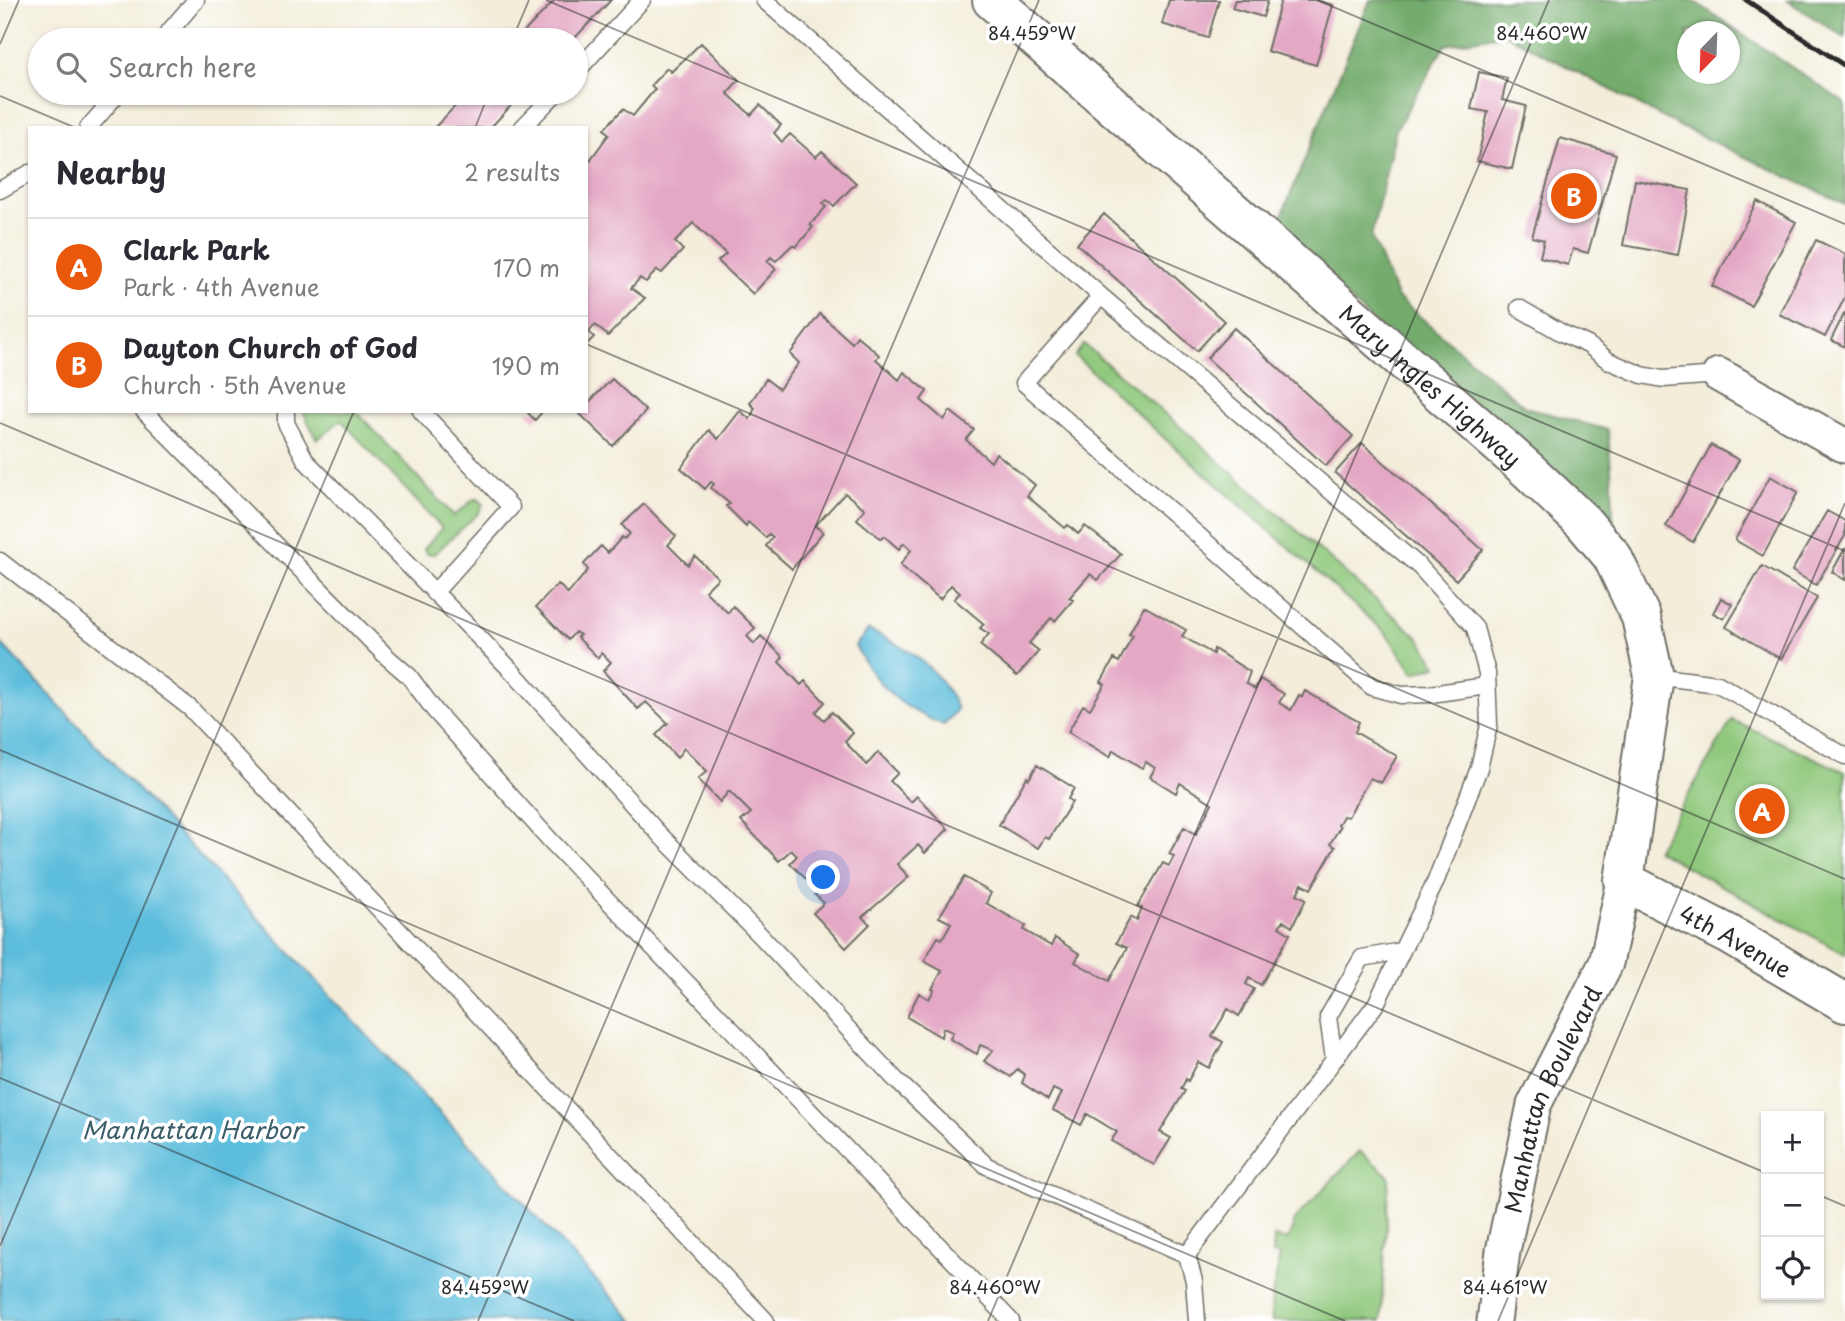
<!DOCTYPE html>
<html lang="en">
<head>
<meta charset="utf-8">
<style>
  body { margin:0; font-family:"Playpen Sans",sans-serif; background:#f7f7f7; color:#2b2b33 }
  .controls { position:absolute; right:21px; bottom:21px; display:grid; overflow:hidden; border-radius:0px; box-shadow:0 2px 5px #0004 }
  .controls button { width:63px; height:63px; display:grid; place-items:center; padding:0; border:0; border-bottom:2px solid #e1e1e2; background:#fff; color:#2b2b33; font:35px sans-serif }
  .compass { position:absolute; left:1677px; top:21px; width:63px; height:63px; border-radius:50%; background:#fff; box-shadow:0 2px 5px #0004; rotate:203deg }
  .you { position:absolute; left:824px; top:878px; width:24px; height:24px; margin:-18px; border:5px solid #fff; border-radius:50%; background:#1a73e8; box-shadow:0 0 0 10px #1a73e833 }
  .badge { display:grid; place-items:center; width:46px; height:46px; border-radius:50%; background:#ea580c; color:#fff; font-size:23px; font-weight:700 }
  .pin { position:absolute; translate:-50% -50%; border:4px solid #fff; box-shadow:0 2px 7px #0006 }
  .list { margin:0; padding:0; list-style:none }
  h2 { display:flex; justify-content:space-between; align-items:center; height:91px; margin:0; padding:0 28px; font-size:30px }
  h2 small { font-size:23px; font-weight:400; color:#7c7c81 }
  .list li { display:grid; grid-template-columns:46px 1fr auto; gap:21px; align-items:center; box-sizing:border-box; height:98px; padding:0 28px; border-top:2px solid #e1e1e2 }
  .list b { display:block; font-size:26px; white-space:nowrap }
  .list p { margin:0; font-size:23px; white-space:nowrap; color:#7c7c81 }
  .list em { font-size:23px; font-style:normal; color:#7c7c81 }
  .icon { flex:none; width:38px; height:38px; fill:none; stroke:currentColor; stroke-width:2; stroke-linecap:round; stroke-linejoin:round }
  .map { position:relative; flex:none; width:1845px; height:1321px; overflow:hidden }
  .search { position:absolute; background:#fff; box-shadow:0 2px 5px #0004; left:28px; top:28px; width:560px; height:77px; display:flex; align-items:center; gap:18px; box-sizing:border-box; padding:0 24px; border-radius:38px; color:#7c7c81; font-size:26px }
  .panel { position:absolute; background:#fff; box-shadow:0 2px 5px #0004; left:28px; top:126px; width:560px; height:287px; border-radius:0px }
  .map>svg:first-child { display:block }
  .green { fill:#8fc87c; stroke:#5d7a54; stroke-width:2 }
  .forest { fill:#73ac6c; stroke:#4f6c4c; stroke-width:2; fill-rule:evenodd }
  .water { fill:#5dbddc; stroke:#447484; stroke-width:2 }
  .building { fill:#e4a8c4 }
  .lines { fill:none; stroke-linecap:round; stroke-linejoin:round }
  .service-casing { stroke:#716f68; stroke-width:19 }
  .minor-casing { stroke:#716f68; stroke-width:37 }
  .tertiary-casing { stroke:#716f68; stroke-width:42 }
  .service { stroke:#fff; stroke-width:16 }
  .minor { stroke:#fff; stroke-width:33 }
  .tertiary { stroke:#fff; stroke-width:38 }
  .rail { stroke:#2b2b2b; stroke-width:5 }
  .ticks { fill:none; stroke:#2b2b2b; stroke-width:2; stroke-opacity:0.45 }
  .labels { text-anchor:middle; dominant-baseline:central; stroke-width:7; stroke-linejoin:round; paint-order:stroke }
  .street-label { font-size:23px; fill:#2b2b2b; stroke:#fff }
  .water-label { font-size:24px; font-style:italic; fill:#3c5e69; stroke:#fff }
  .ticks-label { font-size:18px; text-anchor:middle; fill:#2b2b2b; stroke:#fff; stroke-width:7; stroke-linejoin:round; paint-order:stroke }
</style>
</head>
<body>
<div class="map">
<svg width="1845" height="1321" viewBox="0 0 1845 1321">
  <rect width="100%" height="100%" fill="#fff"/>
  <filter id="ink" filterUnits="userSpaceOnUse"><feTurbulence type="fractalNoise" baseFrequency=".0143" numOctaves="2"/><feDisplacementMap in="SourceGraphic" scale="14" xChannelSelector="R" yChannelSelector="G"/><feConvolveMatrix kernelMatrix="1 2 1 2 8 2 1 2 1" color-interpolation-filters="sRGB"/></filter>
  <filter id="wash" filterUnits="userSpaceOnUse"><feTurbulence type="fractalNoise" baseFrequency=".00686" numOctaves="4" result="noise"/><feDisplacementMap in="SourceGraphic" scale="28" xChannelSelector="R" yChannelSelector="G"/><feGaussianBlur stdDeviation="1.57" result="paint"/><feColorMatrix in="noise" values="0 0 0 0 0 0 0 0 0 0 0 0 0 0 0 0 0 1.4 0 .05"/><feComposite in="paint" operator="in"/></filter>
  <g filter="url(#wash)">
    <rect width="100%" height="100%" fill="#f3edda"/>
    <path class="green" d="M1084,344l101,87 235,208 17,27 -23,7 -29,-41 -212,-186 -98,-90z
      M303,411h53l98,105 20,-17h4l5,5 -4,9 -45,41h-7l-3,-5 18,-21 -101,-108 -24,20z
      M1732,720l113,52v182l-189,-104z
      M1360,1151l29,25 -8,145h-109c-3,-22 5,-44 8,-66l-7,-1 1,-17 14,3 8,-22z"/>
    <path class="forest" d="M1370,0h322l153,103v101l-168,-79 -171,-91 -61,11 -49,84 -25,108 26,60 128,110 83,23 4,52 2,60 -339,-310zM1688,32h42v42h-42z
      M1787,0h58v38l-51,-33z"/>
    <path class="water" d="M868,630c40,17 72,38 89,79l-13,16c-44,-17 -66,-37 -89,-79z
      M0,642l634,679h-634z"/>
    <g id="blocks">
      <path class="building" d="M555,0h56l-38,40h-57z
        M1169,0h50l-11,38 -46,-14z
        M1235,0h33l-5,17 -31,-9z
        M1281,0h35l17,5 -17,60 -49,-14z
        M701,43l38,37 -12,13 24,22 9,-10 21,20 -7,8 8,9 8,-8 26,23 6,-6 34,32 -22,23 -7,-6 -5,4 4,3 -16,18 3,2 -17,20 -4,-2 -16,16 -5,-4 -4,4 9,8 -23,25 -35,-33 8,-7 -33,-31 -18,19 8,8 -21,23 -5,-3 -11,12 -6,-4 -9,10 14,10 -37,38 -13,-11 -6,7 5,5 -8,8v-188l4,3 19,-26 -5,-5 19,-20 10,7 22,-27 -4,-4 16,-17 4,4z
        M1479,72l28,6 -5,22 24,6 -14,63 -35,-8 11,-49 -17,-3z
        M468,93h51l2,2 -31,33h-56z
        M1560,138l56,16 -28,99 -15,-4 -5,16 -28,-8 4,-17 -12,-3z
        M1635,180l55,10 -12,65 -55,-10z
        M1757,201l39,21 -45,84 -39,-20z
        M1104,214l120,107 -27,30 -120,-107z
        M1816,240l29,14v43l-20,40 -46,-23z
        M1845,312v35l-14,-7z
        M820,314l32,29 5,-7 22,19 -3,4 23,21 5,-8 23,19 -6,9 23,20 6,-9 24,19 -8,10 25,22 5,-9 39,32 -8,11 38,32 3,-3 10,9 7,-8 36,28 -23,26 -8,-6 -21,24 4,2 -18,21 -4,-3 -22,25 10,8 -22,25 -37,-31 9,-11 -9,-6 4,-4 -30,-25 6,-6 -9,-8 -11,14 -40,-34 11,-15 -7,-7 -5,6 -15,-13 -3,3 -24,-20 8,-10 -20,-16 -30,33 8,6 -31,37 -26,-23 7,-9 -4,-3 -3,4 -18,-16 -2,4 -20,-20 4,-2 -19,-16 3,-4 -3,-2 -6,7 -24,-21 28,-38 9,9 22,-28 10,8 5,-11 -5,-5 16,-24 13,10 20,-26 -9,-9z
        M1234,328l119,108 -27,30 -119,-108z
        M612,379l34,32 -33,35 -34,-33 7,-2v-6z
        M526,411h17l-8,9z
        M1362,443l121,107 -27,30 -121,-107z
        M1711,445l28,15 -46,82 -27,-16z
        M1770,476l28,16 -35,64 -28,-16z
        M644,504l32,32 -8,9 20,20 7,-9 23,22 -13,13 23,22 5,-7 22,22 -8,8 7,8 7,-8 22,21 -4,5 22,23 4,-4 20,21 -9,10 8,8 8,-8 21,21 -8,9 22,23 11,-13 20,21 -8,8 21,21 6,-6 31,33 -23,24 -7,-8 -21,19 12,13 -47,40 8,7 -24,24 -33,-35 11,-10 -9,-8 4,-3 -29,-29 7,-7 -6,-6 -12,11 -38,-40 10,-8 -22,-22 -9,11 -22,-23 9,-8 -23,-23 -7,10 -21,-23 12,-12 -22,-21 -8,7 -35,-38 8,-9 -10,-9 -3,5 -21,-21 3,-2 -5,-3 -7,8 -32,-33 22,-23 10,10 20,-24 -4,-6 14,-15 3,-3 7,7 14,-16 2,2 6,-5 -8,-9z
        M1827,511l18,10v15l-29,49 -24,-14z
        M1845,548v32l-13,-8z
        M1762,566l55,32 -36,61 -55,-32z
        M1721,598l11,6 -8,15 -11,-6z
        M1144,606l42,24 -4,6 31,18 1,-5 36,23 -4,11 9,6 5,-10 24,15 -5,9 12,7 8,-15 3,2 3,-6 54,31 -4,10 42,24 -16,27 -11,-5 -22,39 -5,-1 -5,9 2,2 -10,17 5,3 -24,42 -9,-5 -5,10 9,5 -14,28 -9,-6 -4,6 11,7 -29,51 -12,-7 -3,6 8,5 -15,27 -11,-7 -16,27 11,6 -14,26 -11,-6 -10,19 -2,-2 -5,10 4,2 -25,41 11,6 -17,27 -43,-24 6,-9 -30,-18 -6,11 -28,-15 9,-17 -9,-4 -5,11 -26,-17 3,-8 -8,-6 -6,8 -27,-16 9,-11 -13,-5 -3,9 -27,-15 3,-7 -10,-4 -2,9 -34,-20 12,-24 10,6 5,-9 -2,-1 10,-18 -18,-10 14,-24 4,2 9,-16 -12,-6 25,-40 27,16 -5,10 40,23 -2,4 27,16 4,-8 25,16 -5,8 34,19 18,-33 -11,-5 15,-26 6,4 5,-13 -4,-2 25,-43 6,3 5,-10 -5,-2 15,-27 12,7 16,-31 -32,-20 -4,10 -26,-16 5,-9 -9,-6 -4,6 -29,-18 -3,7 -42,-25 15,-27 7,4 15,-25 -4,-2 13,-23 5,3 14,-27 -4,-1z
        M1037,765l37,23 -6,11 4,3 -23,37 -4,-2 -7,11 -39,-23 28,-48 2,2z"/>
    </g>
  </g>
  <g filter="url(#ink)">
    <use href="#blocks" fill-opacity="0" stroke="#716f68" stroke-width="2"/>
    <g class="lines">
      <defs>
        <path id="service" d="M764,0l337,296
          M162,40l34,-40
          M576,72l66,-72
          M88,128l30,-35
          M522,128l34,-35
          M0,190l30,-17
          M1519,308l43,25 26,12 21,16 33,14 21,4 56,-4
          M144,411l243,246 22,19 26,35 115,129 461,481
          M286,411v12l20,38 206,210 149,165 99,99 136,145 91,86 200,89 7,26 3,40
          M421,411l90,96 -77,86
          M0,561l190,147 576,613
          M1654,676l64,8 127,72
          M1334,1059l-6,-42 34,-59 40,-7
          M1187,1255l189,-251 59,-121 44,-115 10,-43 -2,-52 -12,-45 -55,-61 -319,-271 -77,87 348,304 29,8 29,-1 57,-8"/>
        <g id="minor">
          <path d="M1719,375l126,71"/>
          <path id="s1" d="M1494,1321l9,-70 31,-146 72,-142 18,-82"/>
        </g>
        <g id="tertiary">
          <path id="s2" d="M992,0l536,470 55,52 29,34 29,61 13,59 -30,205 104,53 117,69"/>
        </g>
      </defs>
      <use href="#service" class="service-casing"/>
      <use href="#minor" class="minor-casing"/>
      <use href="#tertiary" class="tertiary-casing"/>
      <use href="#service" class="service"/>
      <use href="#minor" class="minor"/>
      <use href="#tertiary" class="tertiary"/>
      <path class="rail" d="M1746,0l99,66"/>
    </g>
  </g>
  <path class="ticks" d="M546,0l1299,551M1317,0l528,224M512,40l17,-40M0,44l19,-44M0,96l76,32M475,128l14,-35M586,344l1259,535M0,423l1766,750M0,750l1345,571M0,1078l574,243M1819,1195l26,11M0,1246l354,-835M478,1321l561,-1321M988,1321l561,-1321M1498,1321l347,-818"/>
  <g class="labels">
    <g class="street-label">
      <text stroke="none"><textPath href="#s2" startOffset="584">Mary Ingles Highway</textPath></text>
      <text stroke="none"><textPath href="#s2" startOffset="1295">4th Avenue</textPath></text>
      <text stroke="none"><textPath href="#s1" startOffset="231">Manhattan Boulevard</textPath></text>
    </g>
    <g class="water-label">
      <text x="192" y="1129">Manhattan Harbor</text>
    </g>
  </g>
  <g class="ticks-label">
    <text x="1032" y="40">84.459°W</text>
    <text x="1542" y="40">84.460°W</text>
    <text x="485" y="1294">84.459°W</text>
    <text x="995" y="1294">84.460°W</text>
    <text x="1505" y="1294">84.461°W</text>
  </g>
</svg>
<div class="controls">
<button>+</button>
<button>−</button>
<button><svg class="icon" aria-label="locate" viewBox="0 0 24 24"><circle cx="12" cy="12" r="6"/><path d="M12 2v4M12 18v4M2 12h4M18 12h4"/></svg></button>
</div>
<svg class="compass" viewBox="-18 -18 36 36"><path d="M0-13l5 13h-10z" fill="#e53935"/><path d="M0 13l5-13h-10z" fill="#7c7c81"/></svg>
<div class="you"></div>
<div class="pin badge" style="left:1762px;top:811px">A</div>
<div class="pin badge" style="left:1574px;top:196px">B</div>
<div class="search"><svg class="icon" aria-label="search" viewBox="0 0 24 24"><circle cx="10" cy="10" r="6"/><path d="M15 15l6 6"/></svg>Search here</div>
<section class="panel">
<h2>Nearby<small>2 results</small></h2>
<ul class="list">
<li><span class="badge">A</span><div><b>Clark Park</b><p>Park · 4th Avenue</p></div><em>170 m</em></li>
<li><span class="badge">B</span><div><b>Dayton Church of God</b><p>Church · 5th Avenue</p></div><em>190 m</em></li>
</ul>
</section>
</div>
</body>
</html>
